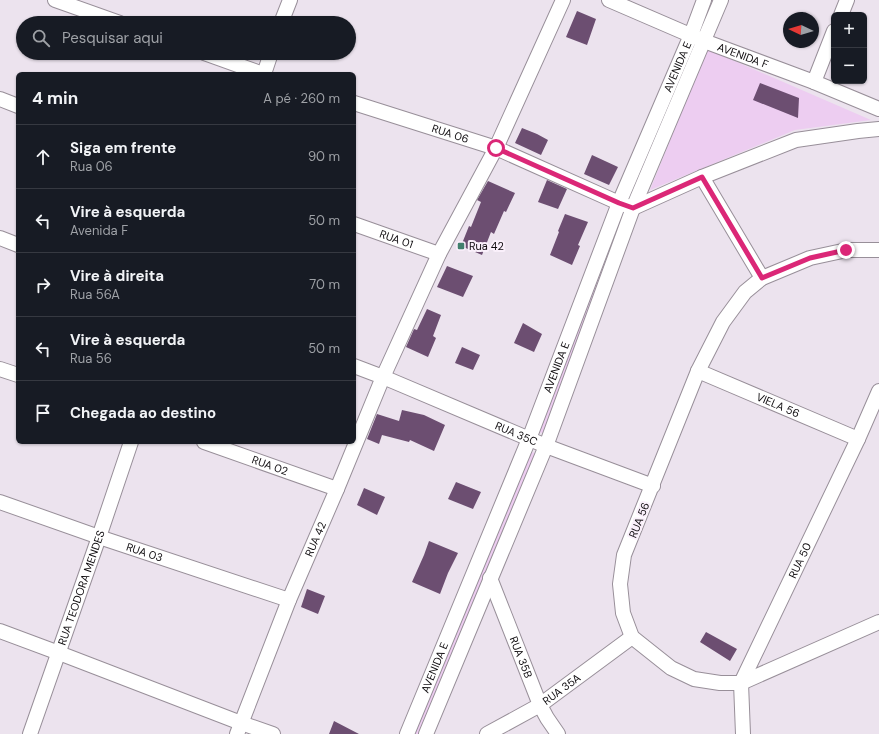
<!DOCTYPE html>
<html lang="pt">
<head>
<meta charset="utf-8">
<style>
  body { margin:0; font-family:"DM Sans",sans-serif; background:#242831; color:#f1f3f6 }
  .controls { position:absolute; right:12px; top:12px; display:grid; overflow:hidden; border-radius:6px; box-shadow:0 1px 3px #0004 }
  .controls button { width:36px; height:36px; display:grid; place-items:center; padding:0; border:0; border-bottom:1px solid #363941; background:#171b24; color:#f1f3f6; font:20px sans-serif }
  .compass { position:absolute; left:783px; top:12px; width:36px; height:36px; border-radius:50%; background:#171b24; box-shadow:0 1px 3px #0004; rotate:274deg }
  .stop { position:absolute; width:12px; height:12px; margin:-9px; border:3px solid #db2777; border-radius:50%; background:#fff }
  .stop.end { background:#db2777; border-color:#fff; box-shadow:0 1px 4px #0008 }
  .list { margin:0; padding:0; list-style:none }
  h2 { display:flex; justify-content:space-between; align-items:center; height:52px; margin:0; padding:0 16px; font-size:17px }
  h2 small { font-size:13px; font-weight:400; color:#9ea1a6 }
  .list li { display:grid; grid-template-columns:26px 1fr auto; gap:12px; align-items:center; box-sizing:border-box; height:64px; padding:0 16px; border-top:1px solid #363941 }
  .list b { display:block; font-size:15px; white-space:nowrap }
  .list p { margin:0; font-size:13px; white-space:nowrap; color:#9ea1a6 }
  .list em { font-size:13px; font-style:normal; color:#9ea1a6 }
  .icon { flex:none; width:22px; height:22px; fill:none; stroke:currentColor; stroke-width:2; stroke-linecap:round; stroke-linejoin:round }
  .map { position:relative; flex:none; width:879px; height:734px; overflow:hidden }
  .search { position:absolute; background:#171b24; box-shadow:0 1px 3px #0004; left:16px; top:16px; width:340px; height:44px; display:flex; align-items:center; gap:10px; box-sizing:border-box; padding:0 14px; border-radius:22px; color:#9ea1a6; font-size:15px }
  .panel { position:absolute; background:#171b24; box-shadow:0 1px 3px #0004; left:16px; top:72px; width:340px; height:372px; border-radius:6px }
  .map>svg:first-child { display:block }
  .green { fill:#edcdf1 }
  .building { fill:#6c4e71 }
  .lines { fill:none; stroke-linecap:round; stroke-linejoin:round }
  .minor-casing { stroke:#988f99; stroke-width:16 }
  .minor { stroke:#fff; stroke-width:14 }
  .route { stroke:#db2777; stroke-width:5 }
  .poi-dot { fill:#41806d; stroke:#faf0fb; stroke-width:1.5 }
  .labels { text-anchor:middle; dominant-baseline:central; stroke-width:4; stroke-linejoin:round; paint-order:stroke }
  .street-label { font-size:11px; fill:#0f0c0f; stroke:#faf0fb }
  .poi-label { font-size:11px; fill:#0f0c0f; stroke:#faf0fb; text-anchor:start }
</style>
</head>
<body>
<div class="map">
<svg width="879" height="734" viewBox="0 0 879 734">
  <rect width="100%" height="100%" fill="#ece3ee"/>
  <path class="green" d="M707,49l164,71 -76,10 -145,60z
    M619,228l-75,204 -2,1 -3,-1 72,-187 7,-16z
    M530,452l6,1 2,2 -117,279h-6l38,-95 24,-56z"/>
  <path class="building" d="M577,11l19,8 -9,26 -21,-8z
    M760,83l39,15 -1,20 -45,-18z
    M522,128l15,6 11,6 -7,15 -26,-12z
    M592,155l26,12 -9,18 -25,-11z
    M547,180l20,9 -9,20 -20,-7z
    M488,181l27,12 -9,19 -2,-1 -10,23 -3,-2 -9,23 -21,-9 8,-20 2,1 10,-25 -4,-2z
    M565,214l23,8 -10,23 2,1 -8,19 -22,-10 9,-23 -1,-1z
    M447,266l26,10 -10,21 -26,-10z
    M427,309l14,6 -8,21 3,2 -8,19 -22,-10 8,-18 3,1z
    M523,323l19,11 -8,18 -20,-9z
    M462,347l18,8 -7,15 -18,-7z
    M402,410l22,5 21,10 -11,26 -24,-11 -1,2 -27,-7 -3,9 -12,-5 10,-25 22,7z
    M456,482l25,10 -8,17 -25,-10z
    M364,488l21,9 -8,18 -20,-10z
    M429,541l29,12 -10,20 -8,21 -28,-12 12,-27z
    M307,589l18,7 -7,18 -17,-7z
    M706,632l31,17 -7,12 -30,-19z
    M334,721l25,13h-30z"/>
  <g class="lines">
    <defs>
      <g id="minor">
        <path d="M55,0l65,23"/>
        <path id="s1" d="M609,0l95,41 110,41 65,27"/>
        <path d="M841,15l6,-15"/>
        <path d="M281,23l9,-23"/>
        <path d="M204,53l59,21"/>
        <path d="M264,74l7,-21"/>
        <path d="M814,82l20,-51"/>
        <path d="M0,99l18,7"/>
        <path id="s2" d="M354,103l142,45 123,55 14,5 69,-31 94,-37 62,-9 21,-2"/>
        <path d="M702,177l60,101"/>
        <path id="s3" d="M354,224l85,30"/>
        <path d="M0,238l18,7"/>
        <path d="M879,250h-32l-37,8 -48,20 -17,14 -22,30 -25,49 -74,184 -4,29 3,29 9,24 39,31 23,11 26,4h21l138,-61"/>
        <path id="s4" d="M354,366l29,11 163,69 107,40"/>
        <path d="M0,369l18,6"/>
        <path id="s5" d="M698,371l160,68"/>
        <path id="s6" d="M204,442l133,47"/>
        <path id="s7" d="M0,502l99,35 190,63"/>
        <path id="s8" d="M490,578l50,127 7,13 11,16"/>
        <path d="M0,631l59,22 182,70 32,11"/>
        <path id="s9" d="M30,734l69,-197 32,-95"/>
        <path id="s10" d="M237,734l52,-134 48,-111 46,-112 56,-123 57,-106 67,-148"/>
        <path id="s11" d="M407,734l122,-295 90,-236 72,-168 13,-35"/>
        <path d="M426,734l120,-288 87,-238 88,-208"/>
        <path id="s12" d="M487,734l53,-29 92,-68"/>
        <path id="s13" d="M743,734l-2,-51 117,-244 21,-48"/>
      </g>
    </defs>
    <use href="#minor" class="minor-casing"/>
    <use href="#minor" class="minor"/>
  </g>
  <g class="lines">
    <path class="route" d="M496,148l123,55 14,5 69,-31 60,101 48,-20 36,-8"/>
  </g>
  <rect class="poi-dot" x="457" y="242" width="8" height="8" rx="2"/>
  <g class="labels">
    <g class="street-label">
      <text stroke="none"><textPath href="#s1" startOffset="145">AVENIDA F</textPath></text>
      <text stroke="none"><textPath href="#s11" startOffset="720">AVENIDA E</textPath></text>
      <text stroke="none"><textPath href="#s2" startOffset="101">RUA 06</textPath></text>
      <text stroke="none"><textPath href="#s3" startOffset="45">RUA 01</textPath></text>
      <text stroke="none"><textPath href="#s11" startOffset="396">AVENIDA E</textPath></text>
      <text stroke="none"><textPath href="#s5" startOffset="87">VIELA 56</textPath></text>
      <text stroke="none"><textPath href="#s4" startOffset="176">RUA 35C</textPath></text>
      <text stroke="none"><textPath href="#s6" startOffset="70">RUA 02</textPath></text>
      <text transform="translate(639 520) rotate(-68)">RUA 56</text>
      <text stroke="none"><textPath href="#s10" startOffset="210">RUA 42</textPath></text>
      <text stroke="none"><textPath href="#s7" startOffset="153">RUA 03</textPath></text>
      <text stroke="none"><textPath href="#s13" startOffset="187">RUA 50</textPath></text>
      <text stroke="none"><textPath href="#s9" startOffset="155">RUA TEODORA MENDES</textPath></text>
      <text stroke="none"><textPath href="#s8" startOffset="85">RUA 35B</textPath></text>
      <text stroke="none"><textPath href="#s11" startOffset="72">AVENIDA E</textPath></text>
      <text stroke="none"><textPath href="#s12" startOffset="87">RUA 35A</textPath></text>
    </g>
    <g class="poi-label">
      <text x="469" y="246">Rua 42</text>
    </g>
  </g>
</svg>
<div class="controls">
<button>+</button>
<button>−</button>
</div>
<svg class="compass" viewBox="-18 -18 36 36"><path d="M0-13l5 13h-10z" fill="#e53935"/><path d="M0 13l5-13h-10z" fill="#9ea1a6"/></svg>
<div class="stop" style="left:496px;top:148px"></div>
<div class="stop end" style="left:846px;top:250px"></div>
<div class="search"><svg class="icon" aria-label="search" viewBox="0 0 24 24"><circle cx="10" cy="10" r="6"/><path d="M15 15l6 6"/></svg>Pesquisar aqui</div>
<section class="panel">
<h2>4 min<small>A pé · 260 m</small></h2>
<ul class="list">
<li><svg class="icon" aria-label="ahead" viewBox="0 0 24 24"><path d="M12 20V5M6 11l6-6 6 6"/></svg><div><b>Siga em frente</b><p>Rua 06</p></div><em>90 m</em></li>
<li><svg class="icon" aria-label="left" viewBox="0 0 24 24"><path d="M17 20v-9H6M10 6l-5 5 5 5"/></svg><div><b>Vire à esquerda</b><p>Avenida F</p></div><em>50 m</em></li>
<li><svg class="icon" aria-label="right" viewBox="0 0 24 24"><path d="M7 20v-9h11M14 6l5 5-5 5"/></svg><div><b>Vire à direita</b><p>Rua 56A</p></div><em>70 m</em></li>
<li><svg class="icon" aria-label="left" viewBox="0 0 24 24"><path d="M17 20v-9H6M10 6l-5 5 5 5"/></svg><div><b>Vire à esquerda</b><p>Rua 56</p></div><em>50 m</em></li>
<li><svg class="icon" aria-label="arrive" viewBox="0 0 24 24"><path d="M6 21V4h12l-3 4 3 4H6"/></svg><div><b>Chegada ao destino</b></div></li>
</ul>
</section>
</div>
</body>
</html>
